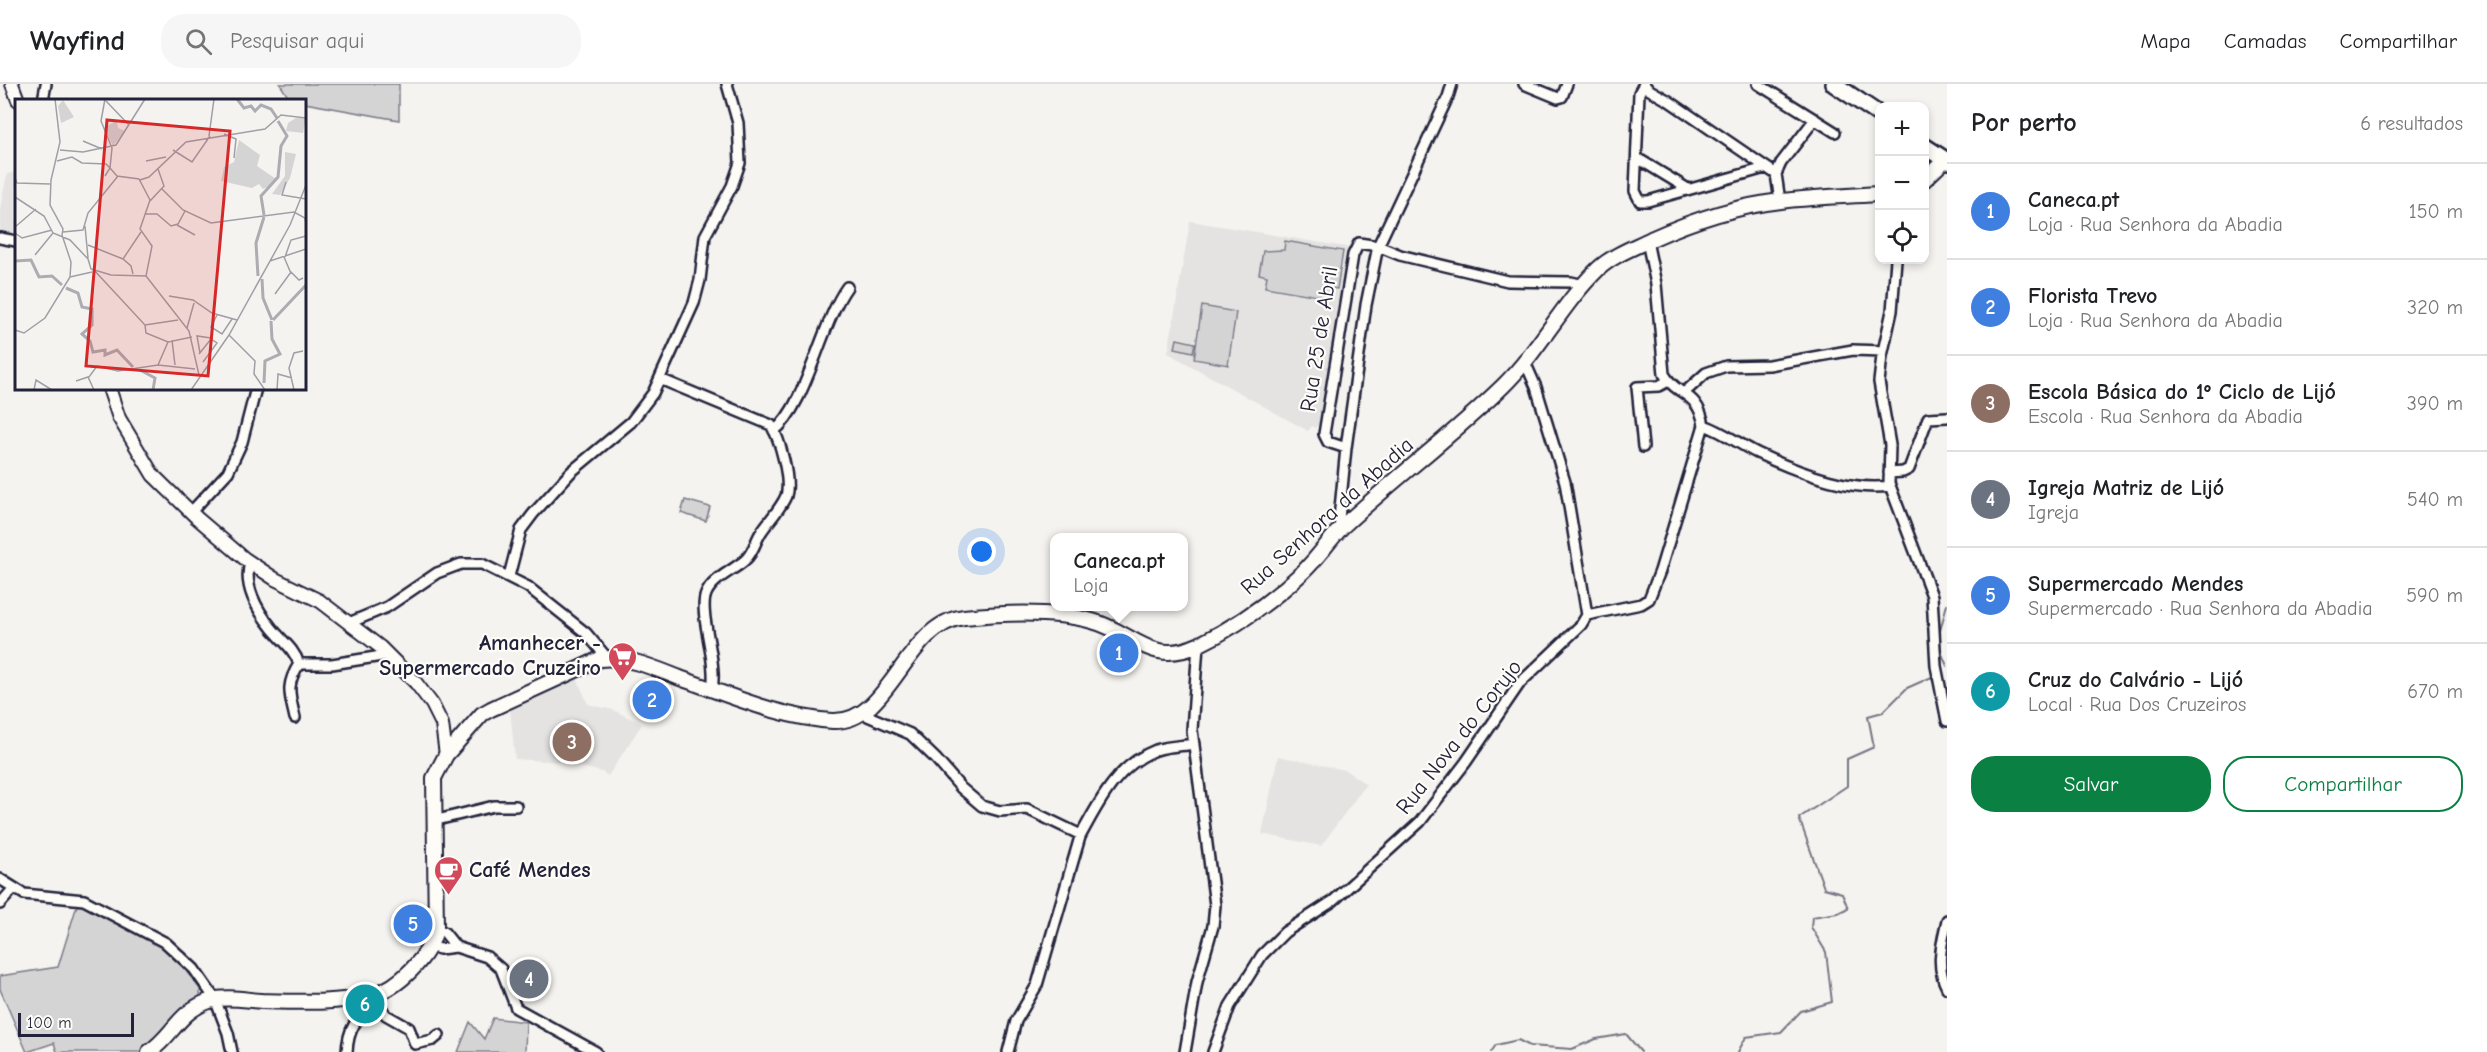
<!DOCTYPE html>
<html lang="pt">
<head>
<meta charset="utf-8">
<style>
  body { margin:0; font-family:"Comic Neue",sans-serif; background:#f6f6f6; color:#202124 }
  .controls { position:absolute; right:18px; top:18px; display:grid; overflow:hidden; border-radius:12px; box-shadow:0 3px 9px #0003 }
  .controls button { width:54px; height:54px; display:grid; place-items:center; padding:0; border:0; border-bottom:2px solid #e0e0e0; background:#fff; color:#202124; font:30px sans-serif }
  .scale { position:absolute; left:18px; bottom:15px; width:116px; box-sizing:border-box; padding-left:6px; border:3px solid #22223b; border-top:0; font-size:16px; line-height:21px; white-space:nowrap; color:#22223b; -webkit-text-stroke:4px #fdfcf7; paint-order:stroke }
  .you { position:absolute; left:982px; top:468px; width:21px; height:21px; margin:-15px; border:4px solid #fff; border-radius:50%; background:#1a73e8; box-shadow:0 0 0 9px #1a73e833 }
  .badge { display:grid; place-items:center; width:39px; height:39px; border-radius:50%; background:#0b8043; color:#fff; font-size:20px; font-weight:700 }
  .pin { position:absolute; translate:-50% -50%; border:3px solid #fff; box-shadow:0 2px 6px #0006 }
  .popup { position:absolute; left:1050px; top:449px; width:138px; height:78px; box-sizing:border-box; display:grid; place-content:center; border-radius:12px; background:#fff; filter:drop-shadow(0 2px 4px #0005); font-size:20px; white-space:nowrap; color:#757577 }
  .popup b { font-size:22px; color:#202124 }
  .popup::after { content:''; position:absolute; left:50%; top:100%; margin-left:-12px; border:12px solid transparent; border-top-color:#fff }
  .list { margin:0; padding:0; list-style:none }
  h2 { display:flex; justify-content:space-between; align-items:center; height:78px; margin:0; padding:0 24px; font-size:26px }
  h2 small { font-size:20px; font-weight:400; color:#757577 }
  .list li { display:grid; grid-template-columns:39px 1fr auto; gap:18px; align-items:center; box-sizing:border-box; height:96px; padding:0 24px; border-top:2px solid #e0e0e0 }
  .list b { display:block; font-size:22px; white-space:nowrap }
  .list p { margin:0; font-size:20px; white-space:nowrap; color:#757577 }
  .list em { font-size:20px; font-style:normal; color:#757577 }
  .actions { display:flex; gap:12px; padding:18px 24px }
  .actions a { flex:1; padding:14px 0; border:2px solid #0b8043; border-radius:24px; text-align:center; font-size:21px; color:#0b8043 }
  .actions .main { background:#0b8043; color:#fff }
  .icon { flex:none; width:33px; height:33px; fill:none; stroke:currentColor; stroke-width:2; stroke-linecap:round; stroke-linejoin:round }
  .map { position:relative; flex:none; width:1947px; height:968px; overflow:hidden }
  header { display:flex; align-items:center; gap:36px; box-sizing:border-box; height:84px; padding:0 30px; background:#fff; border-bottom:2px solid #e0e0e0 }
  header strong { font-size:28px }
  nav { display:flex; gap:33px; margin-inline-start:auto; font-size:21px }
  .search { width:420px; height:54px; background:#f6f6f6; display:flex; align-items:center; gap:15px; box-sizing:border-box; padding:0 21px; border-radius:24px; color:#757577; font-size:22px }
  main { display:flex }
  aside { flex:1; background:#fff }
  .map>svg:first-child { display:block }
  .built { fill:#e4e3e2 }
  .green { fill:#d5d4d5; stroke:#7c7b88; stroke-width:1.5 }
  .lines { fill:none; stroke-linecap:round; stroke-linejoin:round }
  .stream { stroke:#757582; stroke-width:2 }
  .minor-casing { stroke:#22223b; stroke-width:14 }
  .tertiary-casing { stroke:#22223b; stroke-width:16 }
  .secondary-casing { stroke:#22223b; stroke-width:18 }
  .primary-casing { stroke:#22223b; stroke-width:20 }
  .minor { stroke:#fdfcf7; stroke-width:9 }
  .tertiary { stroke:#fdfcf7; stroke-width:12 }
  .secondary { stroke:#fdfcf7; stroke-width:14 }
  .primary { stroke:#fdfcf7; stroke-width:15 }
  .labels { text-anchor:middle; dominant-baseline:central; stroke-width:4.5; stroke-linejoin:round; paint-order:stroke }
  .street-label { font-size:22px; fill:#22223b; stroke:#fdfcf7 }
  .poi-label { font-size:22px; font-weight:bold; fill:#22223b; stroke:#fdfcf7; text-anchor:end }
  .inset-river { fill:none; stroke:#acacb2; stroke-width:3 }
  .inset-road { fill:none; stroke:#a09fa7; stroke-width:1.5 }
  .view { fill:#d62828; fill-opacity:0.15; stroke:#d62828; stroke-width:3 }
  .inset-edge { fill:none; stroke:#22223b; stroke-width:3 }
</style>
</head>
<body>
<header>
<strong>Wayfind</strong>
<div class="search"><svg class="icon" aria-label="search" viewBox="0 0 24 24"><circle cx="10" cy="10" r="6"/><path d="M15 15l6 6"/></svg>Pesquisar aqui</div>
<nav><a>Mapa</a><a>Camadas</a><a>Compartilhar</a></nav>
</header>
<main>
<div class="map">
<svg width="1947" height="968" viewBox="0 0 1947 968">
  <rect width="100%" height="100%" fill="#f4f3ef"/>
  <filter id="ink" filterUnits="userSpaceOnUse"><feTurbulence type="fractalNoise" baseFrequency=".0167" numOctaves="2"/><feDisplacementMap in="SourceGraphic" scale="12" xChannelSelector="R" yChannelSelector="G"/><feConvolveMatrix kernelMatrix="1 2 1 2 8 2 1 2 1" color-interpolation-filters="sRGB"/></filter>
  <g filter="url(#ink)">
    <path class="built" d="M16,88v67l-16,-4v-26l7,-35z
      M1190,137l156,26 2,3 -29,174 -4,4 -3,-2 -4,5 -140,-78z
      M577,594l11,26 25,6 29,14 -34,52 -6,-4 -40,-10 -47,-3 -5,-50z
      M1278,672l67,14 21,14 -45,62 -59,-12z"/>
    <path class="green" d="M280,0h119v36l-94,-17 -1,-3h-14z
      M1285,157l58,10 -6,38 -6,-1 -2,10 -64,-11 2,-11 -8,-2 4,-23 21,-1z
      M1202,222l34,6 -8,53 -34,-6z
      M1177,255l18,4 -2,9 -18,-4z
      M685,416l25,7 -4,14 -25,-8z
      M77,821h8l71,37 19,15 25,32v8c-27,16 -36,41 -60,55h-83l-3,-9 -27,9 -27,-63v-13l58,-9z
      M493,934l33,4 -1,30h-67l12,-30 14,17z"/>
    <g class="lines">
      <path class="stream" d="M1939,551l8,-31
        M1939,563l8,19
        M1491,968l5,-7 22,-5 12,6 42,3 24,-10 30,-5 15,18
        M1738,968l8,-15 35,-5 20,-21 31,-9 -6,-50 -15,-25 1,-10 26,-4 10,-5 -6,-15 -18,-5 -25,-70 48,-32v-27l27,-12 -6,-31 15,-4 24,-24 27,-12"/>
      <defs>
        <path id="minor" d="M1524,0l34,14 4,-1 5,-13
          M1644,0l-5,9 -4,98 5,10h8l117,-33
          M1644,0l4,5 21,12 107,73
          M1758,0l77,48
          M43,16l3,-16
          M1637,74l51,31
          M1780,117l-4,-27 5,-11 34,-44
          M0,154l16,3
          M1896,176l-4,51 -10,45 -3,26 11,63 -1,38 43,113 4,70 11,55
          M1525,278l11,25 29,95 22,133
          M660,295l111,46c9,14 20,55 15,71 -6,14 -18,25 -26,38 -5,9 -8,21 -16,27 -12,10 -32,18 -38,33 -8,19 12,67 6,95
          M1684,309l22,-20 20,-7 43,-1 84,-15 30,1
          M1704,341c20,7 35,19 53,28 38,18 92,39 133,33
          M774,347c32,-24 47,-108 73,-144
          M1643,363l-6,-60 22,-1 9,-5
          M1346,364l-18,-6 -4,-8 29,-179 6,-12 19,3 22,9 108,26 63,1 13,3
          M1889,389l14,-1 6,-3 19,-51 19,-1
          M191,428l37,-40 14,-30 14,-54
          M1341,445l-2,-10 7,-71 20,-143 12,-59 70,-149 4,-13
          M250,479c-7,22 7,47 21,64 10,13 23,21 28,37 -14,22 -9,31 -4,54
          M509,492l12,-46 12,-16 38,-42 60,-50 22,-29 41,-90 6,-23 5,-44 27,-50 8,-23 -2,-40 -11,-39
          M349,539l38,-16 50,-34 24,-9h21l46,23 58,46 22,26
          M299,580h33l56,-9
          M861,629l49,21 26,25 25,29 21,18 18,5 27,-2 54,26
          M433,737l61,-15h22
          M0,795l24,15 60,6 82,43 28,26 21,30 13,34 4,19
          M0,820l14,-16
          M1947,836c-5,23 -12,46 0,68
          M436,845l8,3 12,15
          M431,863l9,2 16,-2 31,10 14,12 15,39 80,44
          M373,911l13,20 23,13 6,16 18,-4 6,-5
          M347,968c1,-24 9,-32 26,-49v-8
          M1008,968l8,-31 21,-36 43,-148c19,-35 37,-72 76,-87 12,-4 26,-4 38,-6
          M1185,968l12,-70 16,-56 2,-21 -23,-175 6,-85
          M1213,968l17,-46 32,-51 23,-23 48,-31 87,-79 46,-60 54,-79 61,-58 6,-10 54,-11 8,-5 11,-28 44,-146c-6,-34 -27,-28 -40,-51l-8,-90 -9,-43"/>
        <path id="tertiary" d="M12,0l6,16
          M109,304l10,30 34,57 44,43 48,41 30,20 45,22 60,46 36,36 16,21 10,20 4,31"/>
        <path id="secondary" d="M1924,96l21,-20
          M149,968c25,-17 29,-41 63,-52 14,-4 35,0 50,1 33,1 77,3 110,-6 27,-7 58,-39 64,-66l-2,-151 12,-23 36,-41 9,-5 109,-50c28,-3 54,9 80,19 49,17 101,40 153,43 58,2 72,-97 131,-104 38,-4 91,-6 128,4 40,10 58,46 106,24 37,-18 75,-45 105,-73 15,-14 26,-32 40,-46 52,-48 109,-90 160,-140 36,-35 59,-82 95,-117 15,-14 35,-21 53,-30 40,-18 86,-33 130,-38 33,-4 66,-5 99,-7"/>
        <path id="primary" d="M1834,0l46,31
          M1924,62l23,15"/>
      </defs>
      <use href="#minor" class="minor-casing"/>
      <use href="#tertiary" class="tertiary-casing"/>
      <use href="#secondary" class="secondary-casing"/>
      <use href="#primary" class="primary-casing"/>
      <use href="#minor" class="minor"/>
      <use href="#tertiary" class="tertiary"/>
      <use href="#secondary" class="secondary"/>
      <use href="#primary" class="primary"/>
    </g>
  </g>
  <defs>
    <symbol id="supermarket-pin" viewBox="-11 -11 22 30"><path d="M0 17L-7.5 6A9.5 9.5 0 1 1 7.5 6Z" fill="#d1495b" stroke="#fdfcf7"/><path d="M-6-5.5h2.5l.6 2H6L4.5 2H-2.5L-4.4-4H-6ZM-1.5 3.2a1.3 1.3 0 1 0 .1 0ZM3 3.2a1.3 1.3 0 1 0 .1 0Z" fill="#fff"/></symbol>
    <symbol id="cafe-pin" viewBox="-11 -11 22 30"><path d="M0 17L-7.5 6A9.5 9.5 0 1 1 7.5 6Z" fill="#d1495b" stroke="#fdfcf7"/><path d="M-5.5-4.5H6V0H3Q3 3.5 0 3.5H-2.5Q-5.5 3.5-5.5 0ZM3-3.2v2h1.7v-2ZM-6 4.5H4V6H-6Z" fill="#fff"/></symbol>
  </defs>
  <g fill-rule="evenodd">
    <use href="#supermarket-pin" x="606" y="556" width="33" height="45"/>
    <use href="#cafe-pin" x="432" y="770" width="33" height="45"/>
  </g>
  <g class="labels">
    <g class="street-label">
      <text transform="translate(1319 255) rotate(-81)">Rua 25 de Abril</text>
      <text transform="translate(1327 432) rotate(-42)">Rua Senhora da Abadia</text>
      <text transform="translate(1459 653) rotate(-52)">Rua Nova do Corujo</text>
    </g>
    <g class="poi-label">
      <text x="601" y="559">Amanhecer -<tspan x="601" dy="25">Supermercado Cruzeiro</tspan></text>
      <text x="469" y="786" text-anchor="start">Café Mendes</text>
    </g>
  </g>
  <g transform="translate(15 15)">
    <rect width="291" height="291" fill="#f4f3ef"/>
    <path d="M48,1l11,17 -13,6 -3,-17zM281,19h10l-3,15 -17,-2 2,-8zM102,21l1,8 7,3 -12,15 -9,-18zM224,41l21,15 -3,11 19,13 -4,6 -9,4 -4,-5 -7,4 -31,-7 3,-14 10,-5zM270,53l11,2 -6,24 -10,17 -8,-1 13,-18z" fill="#d5d4d5"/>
    <path class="inset-river" d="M222,0l7,9 7,-2 4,5 6,-6 10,4 6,9M249,116l-3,-19 17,-19 3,-31 6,-10 -9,-15M0,162l16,-1 8,17 13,-1 10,9M243,177l-2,-33 8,-26M247,180l1,19 9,22M51,189l12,5 4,14 10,2v16l-10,9 8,7 3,11 12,-2v5l12,-5 16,17M258,221l33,-35M125,271l15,8 -2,12M249,284l1,-22 15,-7 -8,-15 -1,-18"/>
    <path class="inset-road" d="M40,0l5,43 -9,38 -1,25 13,24 -1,6M90,0l-4,22 11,27 -2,20 7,8 22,3 11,21 -10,29 12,17 -6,30 43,55 10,44M91,2l22,23M209,35l12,5 -2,19M194,37l5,-37M68,42l19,8M45,51l23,2 33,-7 29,-46M158,51l19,12 18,-26M42,62l15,-4 10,6 24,1 4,4 -5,8M131,62l20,-4M0,79l2,5 33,1M125,81l9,-3 37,-35 79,-13 16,-14 25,3M271,83l-4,13 24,4M147,90l21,21 28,13 83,-11 11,6 1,6M0,98l29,19 9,17 17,7 18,19 3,10 20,6 35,1M135,102l14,-15 -6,-17M130,115h12l14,12 7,-2 7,-13M162,126l18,10M70,127l3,32M0,128l21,-18M48,133l20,-2 5,-17 30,-37M0,134l7,5 30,-8M73,146l35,14 8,7 2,8M20,156l18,-22M269,158l6,14 9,9 4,-2M270,158l6,-17 15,-4M108,160l18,-27M255,162l36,-12M78,170l52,56 1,8 22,9 24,-5M55,178l22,-5M260,195l16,-22M154,197l24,4 19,13 25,7M202,216l-6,12 11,7 10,-15M130,226l33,-5M172,229l7,-25M0,231l9,3 21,-15 25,-41 1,-15 -9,-27M214,236l26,26 -1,13 11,16M157,241l3,25M185,254l-3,-17 14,2M184,255l12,-15 6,4 -14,19M143,266l10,-23M74,278l8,-11 21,5 40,-6 37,4M61,282l12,-4 6,13M19,291l2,-10 16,10M176,291l38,-55 61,-110 16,-40M262,291l1,-16 14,4M279,291l-5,-22 5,-15 9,-2"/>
    <path class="view" d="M92,21l123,11 -22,245 -122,-10z"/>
    <rect width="291" height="291" class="inset-edge"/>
  </g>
</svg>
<div class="controls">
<button>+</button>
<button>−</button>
<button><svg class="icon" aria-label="locate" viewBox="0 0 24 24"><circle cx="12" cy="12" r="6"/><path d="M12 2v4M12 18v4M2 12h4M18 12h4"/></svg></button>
</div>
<div class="scale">100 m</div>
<div class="you"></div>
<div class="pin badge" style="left:1119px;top:569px;background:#3f7fe0">1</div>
<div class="popup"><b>Caneca.pt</b>Loja</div>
<div class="pin badge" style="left:652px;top:616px;background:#3f7fe0">2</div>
<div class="pin badge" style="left:572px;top:658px;background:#8d6e63">3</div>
<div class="pin badge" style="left:529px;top:895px;background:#6b7280">4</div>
<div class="pin badge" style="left:413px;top:840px;background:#3f7fe0">5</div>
<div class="pin badge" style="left:365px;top:920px;background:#0f9aa8">6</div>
</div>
<aside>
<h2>Por perto<small>6 resultados</small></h2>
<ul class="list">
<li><span class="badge" style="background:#3f7fe0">1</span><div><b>Caneca.pt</b><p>Loja · Rua Senhora da Abadia</p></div><em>150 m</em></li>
<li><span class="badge" style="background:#3f7fe0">2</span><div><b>Florista Trevo</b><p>Loja · Rua Senhora da Abadia</p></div><em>320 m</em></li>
<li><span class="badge" style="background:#8d6e63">3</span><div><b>Escola Básica do 1º Ciclo de Lijó</b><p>Escola · Rua Senhora da Abadia</p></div><em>390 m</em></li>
<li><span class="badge" style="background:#6b7280">4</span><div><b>Igreja Matriz de Lijó</b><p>Igreja</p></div><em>540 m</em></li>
<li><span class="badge" style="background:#3f7fe0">5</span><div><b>Supermercado Mendes</b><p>Supermercado · Rua Senhora da Abadia</p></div><em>590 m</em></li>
<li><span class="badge" style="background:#0f9aa8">6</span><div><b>Cruz do Calvário - Lijó</b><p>Local · Rua Dos Cruzeiros</p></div><em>670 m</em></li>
</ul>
<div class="actions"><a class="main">Salvar</a><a>Compartilhar</a></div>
</aside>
</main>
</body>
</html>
